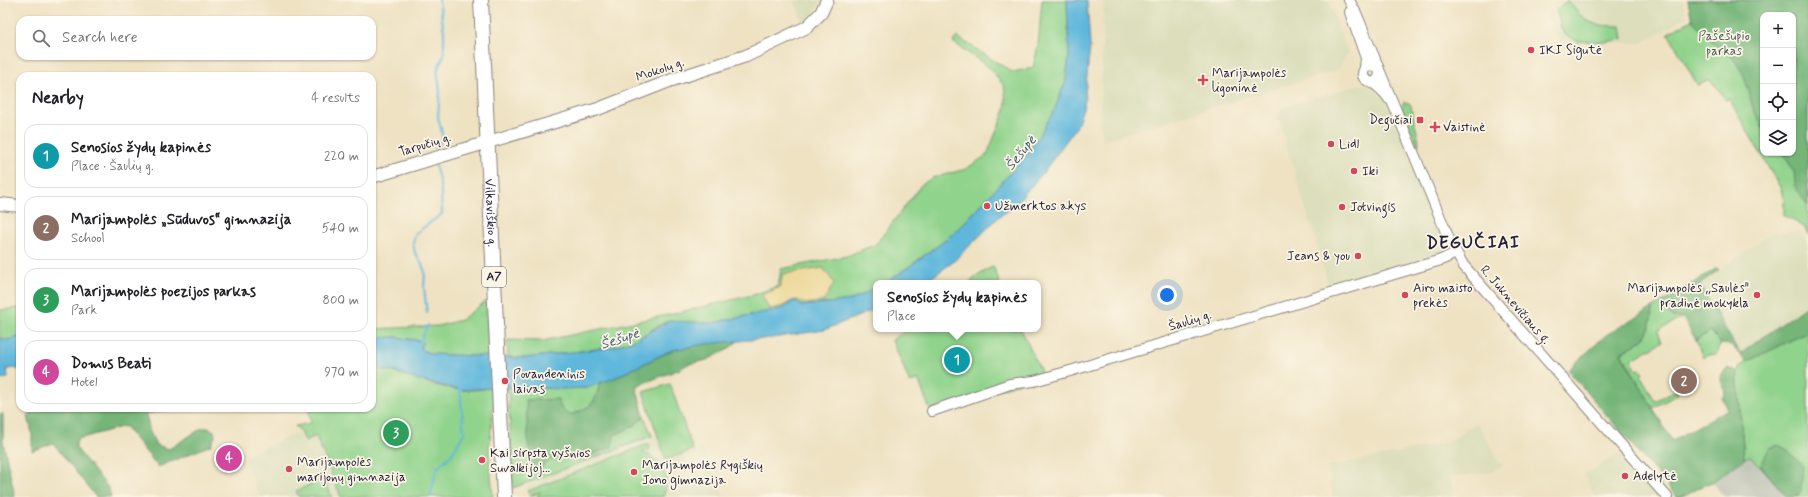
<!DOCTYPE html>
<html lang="en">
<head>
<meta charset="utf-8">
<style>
  body { margin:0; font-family:Mynerve,sans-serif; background:#f6f6f6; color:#202124 }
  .controls { position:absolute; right:12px; top:12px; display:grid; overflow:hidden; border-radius:8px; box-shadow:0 1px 3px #0004 }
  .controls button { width:36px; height:36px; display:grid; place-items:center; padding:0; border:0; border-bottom:1px solid #e0e0e0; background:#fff; color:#202124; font:20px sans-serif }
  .you { position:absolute; left:1167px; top:295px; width:14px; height:14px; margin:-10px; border:3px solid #fff; border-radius:50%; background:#1a73e8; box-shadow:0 0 0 6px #1a73e833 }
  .badge { display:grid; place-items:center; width:26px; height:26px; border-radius:50%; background:#0b8043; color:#fff; font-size:13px; font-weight:700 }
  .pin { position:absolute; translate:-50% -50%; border:2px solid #fff; box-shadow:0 1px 4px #0006 }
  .popup { position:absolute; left:873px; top:280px; width:168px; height:52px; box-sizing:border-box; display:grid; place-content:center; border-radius:8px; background:#fff; filter:drop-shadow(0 1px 3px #0005); font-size:13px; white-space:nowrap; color:#757577 }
  .popup b { font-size:15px; color:#202124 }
  .popup::after { content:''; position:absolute; left:50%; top:100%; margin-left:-8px; border:8px solid transparent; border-top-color:#fff }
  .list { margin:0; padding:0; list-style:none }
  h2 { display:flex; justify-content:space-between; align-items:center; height:52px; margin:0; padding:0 16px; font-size:17px }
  h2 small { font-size:13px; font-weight:400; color:#757577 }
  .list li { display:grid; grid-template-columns:26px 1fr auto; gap:12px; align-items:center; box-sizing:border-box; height:64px; margin:0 8px 8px; padding:0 8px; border:1px solid #e0e0e0; border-radius:12px }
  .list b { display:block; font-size:15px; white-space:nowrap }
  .list p { margin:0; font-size:13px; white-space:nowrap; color:#757577 }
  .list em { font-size:13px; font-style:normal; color:#757577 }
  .icon { flex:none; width:22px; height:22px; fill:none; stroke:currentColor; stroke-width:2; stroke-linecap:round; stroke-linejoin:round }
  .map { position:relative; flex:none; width:1808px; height:497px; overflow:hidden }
  .search { position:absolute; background:#fff; box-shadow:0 1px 3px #0004; left:16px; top:16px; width:360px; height:44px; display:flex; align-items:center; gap:10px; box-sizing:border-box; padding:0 14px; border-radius:12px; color:#757577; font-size:15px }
  .panel { position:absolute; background:#fff; box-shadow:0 1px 3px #0004; left:16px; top:72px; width:360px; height:340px; border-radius:12px }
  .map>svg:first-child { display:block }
  .built { fill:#dcdebc }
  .industrial { fill:#c2c6b9 }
  .green { fill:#90d38c; stroke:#597a64; fill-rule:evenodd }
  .forest { fill:#74b578; stroke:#4b6c5a }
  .sand { fill:#eeda9e; stroke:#887e6c }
  .water { fill:#5fb7dc; stroke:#406c8c }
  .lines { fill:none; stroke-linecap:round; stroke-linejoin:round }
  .stream { stroke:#5fb7dc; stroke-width:2 }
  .minor-casing { stroke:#88827e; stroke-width:12 }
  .major-casing { stroke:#88827e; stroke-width:14 }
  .highway-casing { stroke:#88827e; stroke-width:16 }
  .minor { stroke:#fff; stroke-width:10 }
  .major { stroke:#fff; stroke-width:12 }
  .highway { stroke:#fff; stroke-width:14 }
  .poi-dot { fill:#d1495b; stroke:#fcf5e5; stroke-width:1.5 }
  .labels { text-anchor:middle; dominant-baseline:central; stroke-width:3.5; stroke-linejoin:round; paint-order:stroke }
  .shield { fill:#fcf5e5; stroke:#63616e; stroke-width:1 }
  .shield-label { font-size:12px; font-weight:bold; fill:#22223b }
  .park-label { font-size:13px; fill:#435753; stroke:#fcf5e5 }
  .poi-label { font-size:13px; fill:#22223b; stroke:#fcf5e5; text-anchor:start }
  .street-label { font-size:13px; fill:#22223b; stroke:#fcf5e5 }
  .water-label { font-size:14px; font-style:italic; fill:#375673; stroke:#fcf5e5 }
  .district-label { font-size:17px; font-weight:bold; letter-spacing:1px; fill:#22223b; stroke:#fcf5e5 }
</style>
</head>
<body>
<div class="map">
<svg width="1808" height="497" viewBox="0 0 1808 497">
  <rect width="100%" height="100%" fill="#fcf5e5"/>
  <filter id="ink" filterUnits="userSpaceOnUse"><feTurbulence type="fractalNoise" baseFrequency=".025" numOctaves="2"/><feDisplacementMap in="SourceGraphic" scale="8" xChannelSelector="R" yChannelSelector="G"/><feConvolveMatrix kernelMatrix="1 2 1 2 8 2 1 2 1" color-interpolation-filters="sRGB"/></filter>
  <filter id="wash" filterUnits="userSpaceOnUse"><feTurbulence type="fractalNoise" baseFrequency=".012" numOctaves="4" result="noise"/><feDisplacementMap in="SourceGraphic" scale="16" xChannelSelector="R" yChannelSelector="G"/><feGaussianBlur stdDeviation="0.9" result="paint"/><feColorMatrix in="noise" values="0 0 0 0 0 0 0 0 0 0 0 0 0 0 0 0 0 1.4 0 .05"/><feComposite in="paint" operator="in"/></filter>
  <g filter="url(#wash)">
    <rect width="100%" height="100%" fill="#eee2c2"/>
    <path class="built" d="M794,0h27l-7,13 -11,9z
      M1104,0h224l20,53 -10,17 -234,70 -4,-20z
      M1556,0h126l4,17 -44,26h-61l-15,8 -20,-34z
      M1362,84h5l18,14 61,145 -4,8 -5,3 -105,31 -4,-2 -3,-11 -47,-155 3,-9z
      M1800,231l8,14v60l-68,49 -41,-70 75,-52 5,2z
      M1477,423l25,43 -11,6 -40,5 2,20h-120l-5,-30 121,-25z
      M301,431l15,4 25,62h-81l-16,-40z
      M656,435l10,26 36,-13 22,49h-197l1,-15z
      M1622,452l39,45h-66l-11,-22z"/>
    <path class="industrial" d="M1749,456l4,2 35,39h-63l-13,-15z"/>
    <path class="green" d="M1042,0h25l2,55 -3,26 -12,30 -26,43 -61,66 -21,20 -60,43h-10v5l-24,12 -50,6 -6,-5 -5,1 -7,6 -71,15h-31l-8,-3 -13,4 -24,15 -24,8 -88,11 -17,-1 -1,-17 35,1 130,-27 81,-19 25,-9 3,-17 66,-13 29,-12 46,-60 10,-6 34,-9 21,-14 18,-45 1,-10 -2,-14 -13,-17 -38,-27 4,-5 55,35 21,-4 5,-22zM780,287l44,14 -33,-2 -7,7 -22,-11z
      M1567,0c20,23 22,26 54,26l2,13 -18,3 -28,-1 -14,-8 -7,-23z
      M1688,0h120v235l-4,-8 -20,-12v-13l-3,-13 -52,-90 -4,1 -7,-12 -9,-8 -11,6 -30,-53 24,-13zM1763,15h30v138h-30z
      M1404,102l5,1 2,3 8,36 -1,4 -17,-39z
      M993,266l7,17h-31l7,-6z
      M486,301l3,56 -57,-3 -8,-3 -4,-4 1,-6 -25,-4 -24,1v-9l66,-3 23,-6z
      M1662,303l10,14h11l-25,14 4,11 -31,18 6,10 3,-1 3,5 -2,2 14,25 21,-11 2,4 -25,14 -32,-56c26,-13 27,-15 32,-44z
      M20,308v29l-13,3 -7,-2v-28z
      M908,329h113l22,47 -113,34 -12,-31 -8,4 -18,-43z
      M1711,331l10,13c-4,3 -3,8 -5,11h-8l-5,3 -7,-18z
      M1808,332v165h-20l-35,-39 -4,-2 -5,3 -7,-87 3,-6 6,-4z
      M372,368c30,3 58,19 88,22 10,1 22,-1 32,-2l1,18 -4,47 4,44h-152l-25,-61 -11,5 -4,-10 -6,-5 16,-3 -3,-15h64z
      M600,383c-5,22 -9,24 -30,32l-9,-7 -22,62c12,-14 21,-15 38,-10 12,-8 24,-17 36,-25 15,-8 18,-4 31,-19l8,20 -139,52 -5,-100h79z
      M670,384l23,66 -27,10 -23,-68z
      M648,444l2,5 -8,3c20,8 29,25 21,45h-126l3,-5 -10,4 -2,-5z
      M324,478l8,19h-33l-3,-6z"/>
    <path class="forest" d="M1688,0h120v206l-12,-17 -2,-16 -6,-13 -8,-7h13v-138h-30v113l-10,-19 -4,-17 -6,-18 -10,-16 -19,-15 -22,-23z
      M1717,268l2,2 -20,14 41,70 68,-49v27l-62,30 -14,-17 -11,-1 -10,-13 -15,9 -13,-22 -11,-1 -10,-14z
      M1653,308c-5,32 -6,29 -32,45l51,88 56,-32 -6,-11 3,-5 -5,-17 7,-8 10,4 7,87 -32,23 -32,15h-3l-109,-127 38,-35z
      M738,341l-11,9 -20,10 -19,4 -8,5 -44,17 8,30c-9,10 -17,14 -30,19l-2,12 -35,13 -15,-5 -17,8 -6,7h-5l-5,-10 -3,-60 32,-1 3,9 9,7c21,-8 25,-10 30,-32 25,-9 47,-22 71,-32 17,-8 48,-9 67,-10z
      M37,408h139l-30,6 4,18 6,13 13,4 33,-21h6l6,3 1,5 -4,9 -53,22 -33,-41 -47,13 -2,4v5l33,41 2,8h-15l-43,-54 -21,8v-18l-4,-17z
      M0,414h3v27l12,56h-15z
      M1778,445l8,4 17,17 -2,24 -3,6 -11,1 -26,-31 8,-18z"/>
    <path class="sand" d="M823,268l11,15 -10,18 -19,3c-9,-7 -12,-4 -20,1 -4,2 -11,3 -16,4l-7,-14 18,-8 3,-13z"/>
    <path class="water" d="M1067,0h20l3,46 -6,59 -7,21 -35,48 -30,34 -11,7 -48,47 -29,21h-38l60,-43 21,-20 61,-66 26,-43 12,-30 3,-26z
      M876,288v21l-52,21 -52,8 -66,6 -34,6 -58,28 -27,10 -26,1 -35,-2 -34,1 -31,2 -46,-11 -18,-7 -25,-4v-30l24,-1 25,4 2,2 -3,4 4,4 8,3 93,4 88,-11 24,-8 32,-18 44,2 71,-15 7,-6 5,-1 6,5 50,-6z
      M20,337v33l-6,-2 -7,1 1,9 -8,1v-41l7,2z"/>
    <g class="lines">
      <path class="stream" d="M435,148l7,-7v-8l-4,-16 2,-26 -3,-21 7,-15v-23l-5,-32
        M427,313l-3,-25 1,-16 -4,-10 -6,-9 -2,-11 3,-9 26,-19 -1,-25 -6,-25
        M420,341l8,-16
        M430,497l7,-29 15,-14 12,-21 -4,-44"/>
    </g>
  </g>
  <g filter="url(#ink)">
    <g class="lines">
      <defs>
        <path id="minor" d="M1349,0l7,13 23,56
          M1350,12l16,46 -1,10
          M1380,72l69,167 14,26 204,232
          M1371,83l6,-2 3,-6 -1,-6 -7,-4 -7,3c-7,12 5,13 12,18 5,4 9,8 12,13
          M932,411l78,-27 24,-3 36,-10 371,-111 15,-7"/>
        <path id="major" d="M372,177l226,-68 74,-29 74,-24 61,-29 14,-14 6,-13
          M0,204l20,2"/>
        <g id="highway">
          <path id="s1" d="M481,0l23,497"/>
        </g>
      </defs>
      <use href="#minor" class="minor-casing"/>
      <use href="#major" class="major-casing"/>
      <use href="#highway" class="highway-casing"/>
      <use href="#minor" class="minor"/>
      <use href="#major" class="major"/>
      <use href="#highway" class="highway"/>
    </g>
  </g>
  <g class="poi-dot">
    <circle cx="1531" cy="50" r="4"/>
    <path d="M1201 74h4v4h4v4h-4v4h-4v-4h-4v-4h4z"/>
    <rect x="1416" y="116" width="8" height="8" rx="2"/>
    <path d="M1433 121h4v4h4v4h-4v4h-4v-4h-4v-4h4z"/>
    <circle cx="1331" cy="144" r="4"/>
    <circle cx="1354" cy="171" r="4"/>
    <circle cx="987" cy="206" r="4"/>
    <circle cx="1342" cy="207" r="4"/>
    <circle cx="1358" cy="256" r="4"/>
    <circle cx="1405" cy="295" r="4"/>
    <circle cx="1757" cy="295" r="4"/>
    <circle cx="505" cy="381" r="4"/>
    <circle cx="482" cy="460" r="4"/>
    <circle cx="289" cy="469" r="4"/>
    <circle cx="634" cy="472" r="4"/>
    <circle cx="1625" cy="476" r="4"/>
  </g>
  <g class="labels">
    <rect class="shield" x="482" y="267" width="24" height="20" rx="3"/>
    <g class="shield-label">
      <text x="494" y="277">A7</text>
    </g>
    <g class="park-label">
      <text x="1724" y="36">Pašešupio<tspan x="1724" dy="15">parkas</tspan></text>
    </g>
    <g class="poi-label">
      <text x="1539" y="50">IKI Sigutė</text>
      <text x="1212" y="73">Marijampolės<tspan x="1212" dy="15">ligoninė</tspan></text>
      <text x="1412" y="120" text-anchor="end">Degučiai</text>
      <text x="1443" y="127">Vaistinė</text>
      <text x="1339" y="144">Lidl</text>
      <text x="1362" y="171">Iki</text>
      <text x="995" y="206">Užmerktos akys</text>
      <text x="1350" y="207">Jotvingis</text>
      <text x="1350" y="256" text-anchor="end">Jeans &amp; you</text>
      <text x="1413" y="288">Airo maisto<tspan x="1413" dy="15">prekės</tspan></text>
      <text x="1749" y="288" text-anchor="end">Marijampolės ,,Saulės"<tspan x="1749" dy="15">pradinė mokykla</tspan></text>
      <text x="513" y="374">Povandeninis<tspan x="513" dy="15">laivas</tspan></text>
      <text x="490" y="453">Kai sirpsta vyšnios<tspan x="490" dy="15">Suvalkijoj...</tspan></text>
      <text x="297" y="462">Marijampolės<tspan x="297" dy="15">marijonų gimnazija</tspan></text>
      <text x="642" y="465">Marijampolės Rygiškių<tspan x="642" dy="15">Jono gimnazija</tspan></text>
      <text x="1633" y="476">Adelytė</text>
    </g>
    <g class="street-label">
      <text transform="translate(660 70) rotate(-19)">Mokolų g.</text>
      <text transform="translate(425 145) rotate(-17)">Tarpučių g.</text>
      <text stroke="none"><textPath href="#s1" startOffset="213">Vilkaviškio g.</textPath></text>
      <text transform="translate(1515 305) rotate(49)">R. Juknevičiaus g.</text>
      <text transform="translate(1190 321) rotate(-17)">Šaulių g.</text>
    </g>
    <g class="water-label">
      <text transform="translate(1021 153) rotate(-51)">Šešupė</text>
      <text transform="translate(620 339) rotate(-18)">Šešupė</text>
    </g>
    <g class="district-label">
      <text x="1473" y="243">DEGUČIAI</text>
    </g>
  </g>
</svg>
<div class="controls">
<button>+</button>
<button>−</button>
<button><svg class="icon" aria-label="locate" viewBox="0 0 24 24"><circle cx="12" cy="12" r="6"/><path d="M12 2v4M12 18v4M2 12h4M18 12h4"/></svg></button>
<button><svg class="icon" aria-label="layers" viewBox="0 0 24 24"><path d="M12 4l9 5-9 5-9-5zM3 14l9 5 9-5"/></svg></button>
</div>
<div class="you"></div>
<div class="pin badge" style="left:957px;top:360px;background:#0f9aa8">1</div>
<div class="popup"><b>Senosios žydų kapinės</b>Place</div>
<div class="pin badge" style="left:1684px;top:381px;background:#8d6e63">2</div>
<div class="pin badge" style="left:396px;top:433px;background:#2e9e5b">3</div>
<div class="pin badge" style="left:229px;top:458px;background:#d1479c">4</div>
<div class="search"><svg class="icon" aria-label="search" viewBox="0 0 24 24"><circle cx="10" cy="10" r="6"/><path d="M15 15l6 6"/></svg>Search here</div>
<section class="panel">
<h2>Nearby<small>4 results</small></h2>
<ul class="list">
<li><span class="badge" style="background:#0f9aa8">1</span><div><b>Senosios žydų kapinės</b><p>Place · Šaulių g.</p></div><em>220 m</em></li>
<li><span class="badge" style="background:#8d6e63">2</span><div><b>Marijampolės „Sūduvos“ gimnazija</b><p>School</p></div><em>540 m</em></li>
<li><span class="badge" style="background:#2e9e5b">3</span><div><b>Marijampolės poezijos parkas</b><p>Park</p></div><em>800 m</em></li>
<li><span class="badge" style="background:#d1479c">4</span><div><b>Domus Beati</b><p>Hotel</p></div><em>970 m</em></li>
</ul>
</section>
</div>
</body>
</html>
